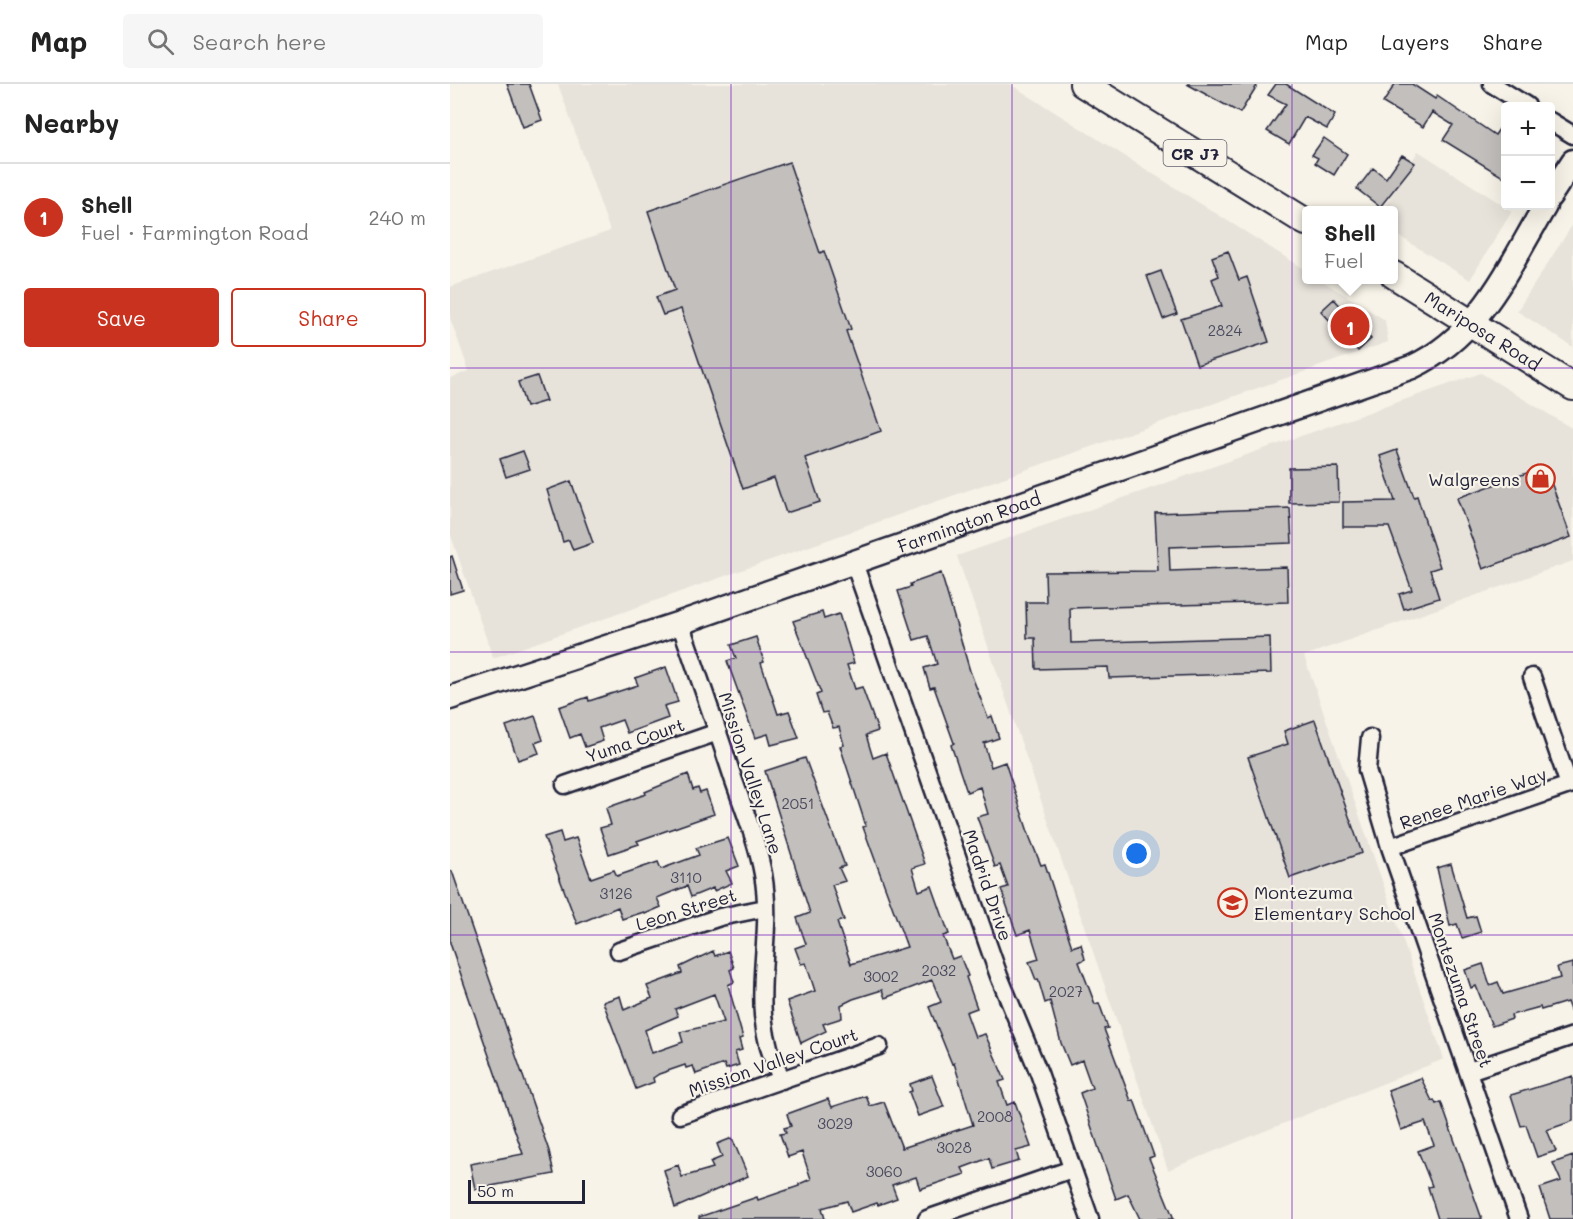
<!DOCTYPE html>
<html lang="en">
<head>
<meta charset="utf-8">
<style>
  body { margin:0; font-family:Mali,sans-serif; background:#f6f6f6; color:#222 }
  .controls { position:absolute; right:18px; top:18px; display:grid; overflow:hidden; border-radius:6px; box-shadow:0 6px 24px #0002 }
  .controls button { width:54px; height:54px; display:grid; place-items:center; padding:0; border:0; border-bottom:2px solid #e0e0e0; background:#fff; color:#222; font:30px sans-serif }
  .scale { position:absolute; left:18px; bottom:15px; width:117px; box-sizing:border-box; padding-left:6px; border:3px solid #22223b; border-top:0; font-size:16px; line-height:21px; white-space:nowrap; color:#22223b; -webkit-text-stroke:4px #f7f3e8; paint-order:stroke }
  .you { position:absolute; left:687px; top:770px; width:21px; height:21px; margin:-15px; border:4px solid #fff; border-radius:50%; background:#1a73e8; box-shadow:0 0 0 9px #1a73e833 }
  .badge { display:grid; place-items:center; width:39px; height:39px; border-radius:50%; background:#c8321e; color:#fff; font-size:20px; font-weight:700 }
  .pin { position:absolute; translate:-50% -50%; border:3px solid #fff; box-shadow:0 2px 6px #0006 }
  .popup { position:absolute; left:852px; top:122px; width:96px; height:78px; box-sizing:border-box; display:grid; place-content:center; border-radius:6px; background:#fff; filter:drop-shadow(0 2px 4px #0005); font-size:20px; white-space:nowrap; color:#767676 }
  .popup b { font-size:22px; color:#222 }
  .popup::after { content:''; position:absolute; left:50%; top:100%; margin-left:-12px; border:12px solid transparent; border-top-color:#fff }
  .list { margin:0; padding:0; list-style:none }
  h2 { display:flex; justify-content:space-between; align-items:center; height:78px; margin:0; padding:0 24px; font-size:26px }
  h2 small { font-size:20px; font-weight:400; color:#767676 }
  .list li { display:grid; grid-template-columns:39px 1fr auto; gap:18px; align-items:center; box-sizing:border-box; height:108px; padding:0 24px; border-top:2px solid #e0e0e0 }
  .list b { display:block; font-size:22px; white-space:nowrap }
  .list p { margin:0; font-size:20px; white-space:nowrap; color:#767676 }
  .list em { font-size:20px; font-style:normal; color:#767676 }
  .actions { display:flex; gap:12px; padding:18px 24px }
  .actions a { flex:1; padding:14px 0; border:2px solid #c8321e; border-radius:6px; text-align:center; font-size:21px; color:#c8321e }
  .actions .main { background:#c8321e; color:#fff }
  .icon { flex:none; width:33px; height:33px; fill:none; stroke:currentColor; stroke-width:2; stroke-linecap:round; stroke-linejoin:round }
  .map { position:relative; flex:none; width:1123px; height:1135px; overflow:hidden }
  header { display:flex; align-items:center; gap:36px; box-sizing:border-box; height:84px; padding:0 30px; background:#fff; border-bottom:2px solid #e0e0e0 }
  header strong { font-size:28px }
  nav { display:flex; gap:33px; margin-inline-start:auto; font-size:21px }
  .search { width:420px; height:54px; background:#f6f6f6; display:flex; align-items:center; gap:15px; box-sizing:border-box; padding:0 21px; border-radius:6px; color:#767676; font-size:22px }
  main { display:flex }
  aside { flex:1; background:#fff }
  .map>svg:first-child { display:block }
  .built { fill:#e7e3db }
  .building { fill:#c2bfbd; stroke:#22223b; stroke-width:1.5; fill-rule:evenodd }
  .lines { fill:none; stroke-linecap:round; stroke-linejoin:round }
  .street-casing { stroke:#22223b; stroke-width:21 }
  .secondary-casing { stroke:#22223b; stroke-width:27 }
  .primary-casing { stroke:#22223b; stroke-width:30 }
  .street { stroke:#f7f3e8; stroke-width:16 }
  .secondary { stroke:#f7f3e8; stroke-width:22 }
  .primary { stroke:#f7f3e8; stroke-width:26 }
  .grid { fill:none; stroke:#7b2cbf; stroke-width:1.5; stroke-opacity:0.55 }
  .labels { text-anchor:middle; dominant-baseline:central; stroke-width:4.5; stroke-linejoin:round; paint-order:stroke }
  .number-label { font-size:15px; fill:#4a495c }
  .shield { fill:#f7f3e8; stroke:#62616f; stroke-width:1.5 }
  .shield-label { font-size:16px; font-weight:bold; fill:#22223b }
  .street-label { font-size:18px; fill:#22223b; stroke:#f7f3e8 }
  .poi-label { font-size:18px; fill:#22223b; stroke:#f7f3e8; text-anchor:end }
</style>
</head>
<body>
<header>
<strong>Map</strong>
<div class="search"><svg class="icon" aria-label="search" viewBox="0 0 24 24"><circle cx="10" cy="10" r="6"/><path d="M15 15l6 6"/></svg>Search here</div>
<nav><a>Map</a><a>Layers</a><a>Share</a></nav>
</header>
<main>
<aside>
<h2>Nearby<small></small></h2>
<ul class="list">
<li><span class="badge">1</span><div><b>Shell</b><p>Fuel · Farmington Road</p></div><em>240 m</em></li>
</ul>
<div class="actions"><a class="main">Save</a><a>Share</a></div>
</aside>
<div class="map">
<svg width="1123" height="1135" viewBox="0 0 1123 1135">
  <rect width="100%" height="100%" fill="#f7f3e8"/>
  <filter id="ink" filterUnits="userSpaceOnUse"><feTurbulence type="fractalNoise" baseFrequency=".0167" numOctaves="2"/><feDisplacementMap in="SourceGraphic" scale="12" xChannelSelector="R" yChannelSelector="G"/><feConvolveMatrix kernelMatrix="1 2 1 2 8 2 1 2 1" color-interpolation-filters="sRGB"/></filter>
  <g filter="url(#ink)">
    <path class="built" d="M108,0h452l296,186v10h15l64,40 3,22 -895,316 -43,-125v-155l19,-7 -19,-53v-31l160,-56z
      M968,67l94,60 -42,69 -76,-47v-22h-12z
      M1123,140v123l-56,-36z
      M1031,289l92,56v132l-269,95 140,403 -276,111 -211,-614z"/>
    <path class="building" d="M57,0h22l13,36 -19,7z
      M737,0h71l-18,29z
      M826,0h10l49,31 -8,14 -22,-12 -16,27 -22,-13 19,-27 -18,-9z
      M945,0h17l23,15 2,-3 58,39 11,-16v60l-63,-39 10,-15 -21,-13 -9,15 -40,-24z
      M874,54l23,16 -13,21 -19,-12 3,-5 -6,-3z
      M952,71l13,8 -35,44 -23,-18 16,-21 13,10z
      M339,78l31,91 4,-2 27,78 -5,2 35,100 -76,27 15,44 -34,11 -12,-35 -31,11 -62,-180 -18,6 -7,-18 19,-7 -27,-79z
      M778,167l11,29 8,-3 22,65 -72,23 -16,-46 41,-13 -10,-27 7,-3 -7,-19z
      M711,187l16,43 -14,5 -16,-43z
      M884,215l37,40 -13,12 -37,-40z
      M87,292l9,25 -20,6 -8,-25z
      M947,366l17,47 3,-1 23,71 -10,3 9,28 -35,11 -5,-15 13,-4 -23,-63h-46v-25l52,-1 -15,-45z
      M73,367l7,18 -24,8 -6,-18z
      M888,383l1,35 -50,1v-35z
      M1085,386l13,4 23,63 -88,32 -26,-71z
      M121,397l22,62 -20,7 -4,-10 -6,2 -16,-52z
      M840,424l2,35 -123,4 1,24 117,-4 1,35 -218,6 1,35 199,-6 1,36 -162,5 -1,-11 -72,2 -1,-31h-8l-1,-36h20l-1,-30 113,-1 -3,-58z
      M2,472l11,34 -13,4v-37z
      M491,489l29,98 18,47 4,-2 7,22 -15,5 7,24 14,-5 25,76 11,27 4,-1 27,83 9,-3 4,15 -6,3 16,42 4,-1 9,25 -4,1 27,72 3,-1 20,56 -5,2 25,61h-34l-12,-25 -12,5 -36,-106 12,-5 -10,-28 -12,5 -9,-22 -11,-42 -5,2 -7,-24 -2,1 -7,-18 10,-3 -9,-29 -13,5 -16,-46 7,-2 -8,-22 -5,2 -18,-50 11,-3 -8,-27 -13,5 -16,-47 3,-2 -20,-56 -4,1 -6,-20 13,-4 -9,-28 -14,4 -16,-49 13,-4 -1,-3z
      M372,528l2,7 15,-5 15,49 -7,2 8,24 7,-2 16,44 -12,4 7,23 13,-5 39,111 -13,4 7,23 13,-5 17,48 -6,2 9,23 8,-3 8,20 -2,1 11,31 -11,4 9,25 10,-3 20,46 -6,2 8,23 8,-3 16,45 -15,4 3,10 -27,8 -3,-11 -27,10 3,6 -45,15 -4,-12 -24,8 5,13 -19,7 -1,-2 -26,9 -4,-11 -25,7 3,11h-126v-2l58,-20 1,3 41,-14v-2l12,-5 -9,-27 -14,5 -8,-23 6,-1 -2,-5 7,-2 -4,-12 41,-15 4,8 34,-11 4,10 14,-4 18,46 71,-23 -19,-62 -2,1 -23,-57 12,-5 -9,-22 -47,18 -3,-8 -29,9 -12,6 1,13 -19,6 3,7 -25,12 -14,-42 28,-10 -9,-28 -5,1 -6,-16 11,-4 -9,-26 13,-5 -45,-142 40,-13 40,108 -6,2 6,13 -13,4 12,35 -7,2 14,42 56,-17 -44,-120 3,-1 -26,-80 4,-1 -5,-18 -6,1 -6,-16 -5,1 -6,-18 5,-2 -28,-72z
      M306,553l8,25 -3,1 17,51 11,-3 10,27 -28,7 -3,-11 -13,4 -28,-77 9,-3 -5,-13z
      M216,583l12,35 -14,4 4,12 -41,15 -5,-13 -23,8 4,13 -18,6 -5,-13 -10,4 -11,-31 29,-10 1,4 49,-16 -3,-7z
      M85,632l8,24 -8,3 4,10 -21,7 -12,-34z
      M865,636l47,133 -72,25 -42,-121 40,-13 -4,-13z
      M238,690l5,16 5,-2 2,5 6,-2 8,23 -77,27 2,3 -30,10 -9,-26 11,-3 -5,-17 40,-14 -1,-2z
      M110,748l3,10 13,-4 15,40 23,-8 3,6 41,-14 3,7 38,-14 -3,-7 32,-10 11,28 -13,5 6,12 -18,8 -1,-3 -22,9 -4,-11 -30,12 4,9 -16,7 -1,-2 -22,7 -4,-12 -41,17 -33,-87z
      M1001,780l16,54 9,-2 5,16 -19,6 -5,-14 -7,2 -13,-58z
      M0,787h2l97,280 5,23 -79,15 -5,-25 53,-10 -73,-211z
      M263,867l2,5 13,-5 6,17 -4,2 4,12 -6,3 15,53 -4,1 3,11 -7,2 4,13 -13,4 -2,-5 -28,10 -3,-8 -7,2 -1,-3 -26,9 -6,4 1,4 -18,7 -33,-87 17,-6 4,14 28,-12 -5,-12 35,-13 -2,-6zM264,910l10,28 -44,10 3,10 -31,11 -7,-23 33,-14 -3,-7z
      M1123,879v46l-3,1 -3,-8 -26,8 -1,-3 -29,8 1,4 -20,7 -16,-40 -5,2 -6,-18 18,-6 7,21 8,-3 5,12 57,-16 -3,-11z
      M482,992l12,31 -26,9 -9,-24 3,-1 -2,-7z
      M1123,992v45l-26,9 9,21 -19,6 -11,-32 -5,1 -10,-31z
      M971,994l11,23 2,-1 2,4 5,-2 41,117h-44l-10,-32 4,-1 -14,-35 16,-6 -9,-23 -24,8 -13,-40z
      M282,1054l16,38 -73,32 -11,-38 14,-5 4,12 31,-9 -3,-6 12,-5 -5,-13z
      M1123,1072v63h-23l-10,-31 21,-7 -8,-18z"/>
    <g class="lines">
      <defs>
        <path id="street" d="M1042,0l35,22
          M1100,37l23,14
          M404,479l145,413 40,97 51,146
          M230,539c18,51 36,103 53,155 11,32 24,63 30,96 13,74 -20,131 19,206
          M920,654l-3,32 23,77 129,372
          M115,701l153,-53
          M940,763l179,-62 -37,-108
          M169,867l101,-34 45,-9
          M1019,987l104,-35
          M230,1031l199,-69
          M477,1135l145,-50"/>
        <g id="secondary">
          <path d="M1100,112l23,-35"/>
          <path id="s1" d="M0,614l230,-75 732,-256c69,-32 96,-99 133,-161"/>
        </g>
        <g id="primary">
          <path d="M633,0l223,138"/>
          <path id="s2" d="M944,191l179,112"/>
        </g>
      </defs>
      <use href="#street" class="street-casing"/>
      <use href="#secondary" class="secondary-casing"/>
      <use href="#primary" class="primary-casing"/>
      <use href="#street" class="street"/>
      <use href="#secondary" class="secondary"/>
      <use href="#primary" class="primary"/>
    </g>
  </g>
  <path class="grid" d="M281,0v1135M562,0v1135M842,0v1135M0,284h1123M0,568h1123M0,851h1123"/>
  <defs>
    <symbol id="shop-ring" viewBox="-11 -11 22 22"><circle r="9.5" fill="#f7f3e8" stroke="#c8321e" stroke-width="1.5"/><path d="M-5-2.5h2.3a2.7 3.5 0 0 1 5.4 0H5L5.5 6h-11ZM-1.5-2.5h3a1.5 2.3 0 0 0-3 0Z" fill="#c8321e"/></symbol>
    <symbol id="school-ring" viewBox="-11 -11 22 22"><circle r="9.5" fill="#f7f3e8" stroke="#c8321e" stroke-width="1.5"/><path d="M0-5L7-2L0 1L-7-2ZM-4 1L0 2.5L4 1V4Q0 6-4 4Z" fill="#c8321e"/></symbol>
  </defs>
  <g fill-rule="evenodd">
    <use href="#shop-ring" x="1074" y="378" width="33" height="33"/>
    <use href="#school-ring" x="766" y="802" width="33" height="33"/>
  </g>
  <g class="labels">
    <g class="number-label">
      <text x="775" y="246">2824</text>
      <text x="348" y="719">2051</text>
      <text x="236" y="793">3110</text>
      <text x="166" y="809">3126</text>
      <text x="489" y="886">2032</text>
      <text x="431" y="892">3002</text>
      <text x="616" y="907">2027</text>
      <text x="545" y="1032">2008</text>
      <text x="385" y="1039">3029</text>
      <text x="504" y="1063">3028</text>
      <text x="434" y="1087">3060</text>
    </g>
    <rect class="shield" x="713.5" y="56" width="63" height="26" rx="4.5"/>
    <g class="shield-label">
      <text x="745" y="69">CR J7</text>
    </g>
    <g class="street-label">
      <text stroke="none"><textPath href="#s2" startOffset="105">Mariposa Road</textPath></text>
      <text stroke="none"><textPath href="#s1" startOffset="548">Farmington Road</textPath></text>
      <text transform="translate(185 656) rotate(-19)">Yuma Court</text>
      <text transform="translate(301 689) rotate(72)">Mission Valley Lane</text>
      <text transform="translate(1023 714) rotate(-19)">Renee Marie Way</text>
      <text transform="translate(538 801) rotate(71)">Madrid Drive</text>
      <text transform="translate(236 825) rotate(-17)">Leon Street</text>
      <text transform="translate(1011 906) rotate(71)">Montezuma Street</text>
      <text transform="translate(323 978) rotate(-19)">Mission Valley Court</text>
    </g>
    <g class="poi-label">
      <text x="1070" y="395">Walgreens</text>
      <text x="804" y="808" text-anchor="start">Montezuma<tspan x="804" dy="21">Elementary School</tspan></text>
    </g>
  </g>
</svg>
<div class="controls">
<button>+</button>
<button>−</button>
</div>
<div class="scale">50 m</div>
<div class="you"></div>
<div class="pin badge" style="left:900px;top:242px">1</div>
<div class="popup"><b>Shell</b>Fuel</div>
</div>
</main>
</body>
</html>
